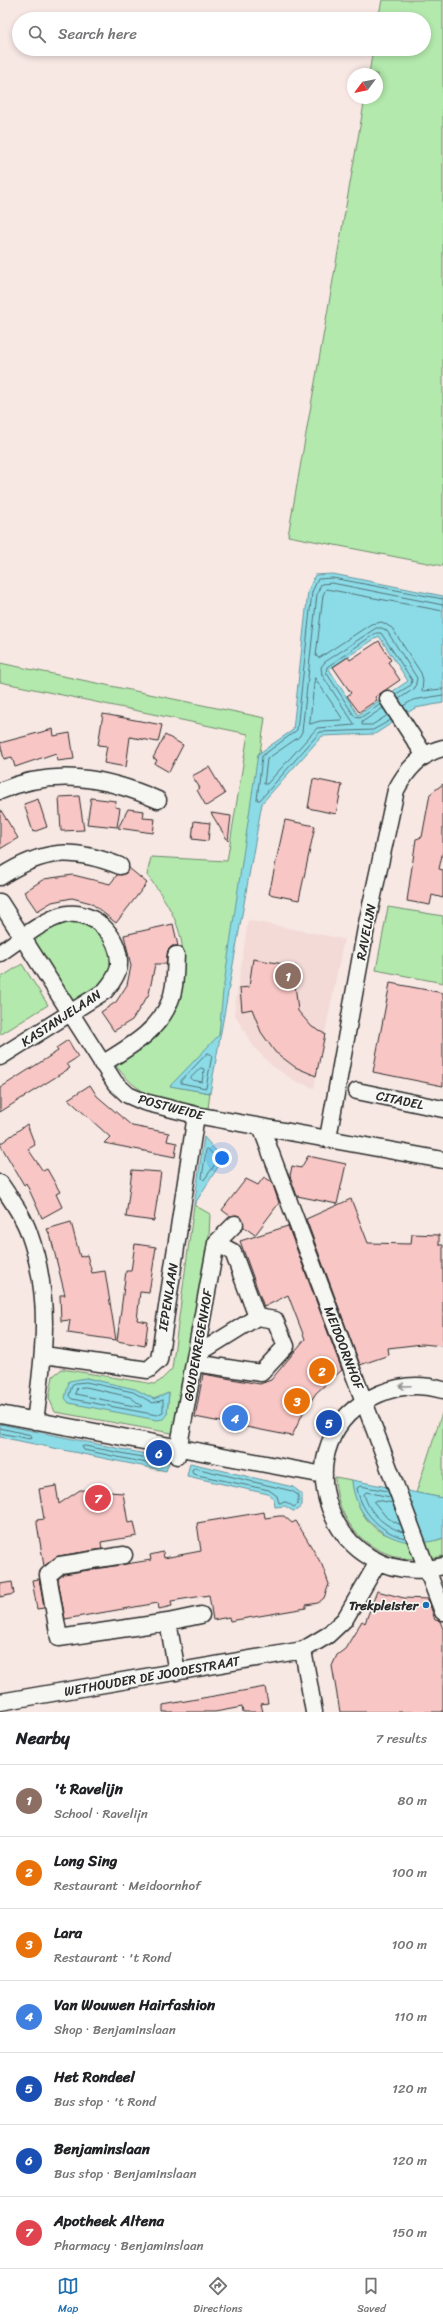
<!DOCTYPE html>
<html lang="en">
<head>
<meta charset="utf-8">
<style>
  body { margin:0; font-family:Sriracha,sans-serif; background:#f6f6f6; color:#202124 }
  .compass { position:absolute; left:347px; top:68px; width:36px; height:36px; border-radius:50%; background:#fff; box-shadow:0 2px 6px #0003; rotate:238deg }
  .you { position:absolute; left:222px; top:1158px; width:14px; height:14px; margin:-10px; border:3px solid #fff; border-radius:50%; background:#1a73e8; box-shadow:0 0 0 6px #1a73e833 }
  .badge { display:grid; place-items:center; width:26px; height:26px; border-radius:50%; background:#1f6fb2; color:#fff; font-size:13px; font-weight:700 }
  .pin { position:absolute; translate:-50% -50%; border:2px solid #fff; box-shadow:0 1px 4px #0006 }
  .list { margin:0; padding:0; list-style:none }
  h2 { display:flex; justify-content:space-between; align-items:center; height:52px; margin:0; padding:0 16px; font-size:17px }
  h2 small { font-size:13px; font-weight:400; color:#757577 }
  .list li { display:grid; grid-template-columns:26px 1fr auto; gap:12px; align-items:center; box-sizing:border-box; height:72px; padding:0 16px; border-top:1px solid #e0e0e0 }
  .list b { display:block; font-size:15px; white-space:nowrap }
  .list p { margin:0; font-size:13px; white-space:nowrap; color:#757577 }
  .list em { font-size:13px; font-style:normal; color:#757577 }
  .icon { flex:none; width:22px; height:22px; fill:none; stroke:currentColor; stroke-width:2; stroke-linecap:round; stroke-linejoin:round }
  .map { position:relative; flex:none; width:443px; height:1712px; overflow:hidden }
  .search { position:absolute; background:#fff; box-shadow:0 2px 6px #0003; left:12px; right:12px; top:12px; height:44px; display:flex; align-items:center; gap:10px; box-sizing:border-box; padding:0 14px; border-radius:22px; color:#757577; font-size:15px }
  .sheet { height:556px; background:#fff }
  nav { display:flex; justify-content:space-around; align-items:center; box-sizing:border-box; height:56px; border-top:1px solid #e0e0e0; background:#fff; font-size:11px; color:#757577 }
  nav a { display:grid; justify-items:center; gap:2px }
  nav .on { color:#1f6fb2 }
  .map>svg:first-child { display:block }
  .built { fill:#f3dad7 }
  .green { fill:#b3e9ac; stroke:#6f8a6c; fill-rule:evenodd }
  .water { fill:#8cdce8; stroke:#65959c; fill-rule:evenodd }
  .lines { fill:none; stroke-linecap:round; stroke-linejoin:round }
  .shore { stroke:#527277; stroke-width:1 }
  .building { fill:#f8c7c5; stroke:#2b2b2b }
  .minor-casing { stroke:#2b2b2b; stroke-width:19 }
  .minor { stroke:#f6f6f2; stroke-width:16 }
  .oneway { stroke:#90908e }
  .poi-dot { fill:#1f6fb2; stroke:#f6f6f2; stroke-width:1.5 }
  .labels { text-anchor:middle; dominant-baseline:central; stroke-width:3.5; stroke-linejoin:round; paint-order:stroke }
  .street-label { font-size:13px; fill:#2b2b2b; stroke:#f6f6f2 }
  .poi-label { font-size:13px; font-weight:bold; fill:#2b2b2b; stroke:#f6f6f2; text-anchor:end }
</style>
</head>
<body>
<div class="map">
<svg width="443" height="1712" viewBox="0 0 443 1712">
  <rect width="100%" height="100%" fill="#f7e8e4"/>
  <filter id="ink" filterUnits="userSpaceOnUse"><feTurbulence type="fractalNoise" baseFrequency=".025" numOctaves="2"/><feDisplacementMap in="SourceGraphic" scale="8" xChannelSelector="R" yChannelSelector="G"/><feConvolveMatrix kernelMatrix="1 2 1 2 8 2 1 2 1" color-interpolation-filters="sRGB"/></filter>
  <g filter="url(#ink)">
    <path class="built" d="M248,920l96,19 -30,149 -19,-7 -23,-15 -19,-20 -19,-33z"/>
    <path class="green" d="M382,0h61v566l-155,-30 77,-438h12v-24h-8l4,-25h51v-30h-46z
      M0,663l265,55 -46,318 -48,50 39,7 -2,16c-42,-8 -64,-7 -92,-43l32,-24 35,-86c-1,-32 -17,-56 -36,-81l4,-18 76,4 21,-127 -248,-52z
      M388,907l55,9v67l-67,-13z
      M62,919l29,4 19,23 2,19 -8,18 -30,23 -42,-69z
      M22,964l26,41 -48,30v-57z
      M194,1205l16,9 -2,43 -31,177 -122,-22 -6,-14 4,-22 9,-7 92,15 6,-3 12,-12zM86,1378l52,13 16,8 15,-6 -2,21z
      M443,1410v88l-27,-5z
      M335,1477l17,3c2,20 13,46 33,54 10,5 40,5 53,6l5,-2v18c-56,14 -106,-20 -108,-79z"/>
    <path class="water" d="M333,574l110,22v107l-28,5 -40,26 -53,2 -60,67 -52,290 -40,-7 49,-51 4,-44 35,-237 35,-24 15,-139 7,-16zM379,636l29,45 -50,34 -29,-46z
      M204,1137l19,22 -29,46z
      M86,1378l49,11 19,10 15,-6 -2,21 -4,5 -6,1 -88,-17 -4,-5 4,-17z
      M0,1424l170,35 -4,12 -166,-34z
      M190,1463l103,24 9,7v11l-4,5 -5,1 -8,-5 -10,1 -1,-8 -6,-5 -81,-18z
      M352,1480l91,18v40c-42,16 -88,-12 -91,-58z"/>
    <g class="lines">
      <path class="shore" d="M443,611l-117,-22 -3,6 -7,61 3,2 52,-34 11,-2 10,6 29,45 2,7 -1,11 21,-2
        M315,678l27,40 -1,2 -21,1 -10,3z
        M399,699l16,-11 2,-10 -30,-47 -5,-3h-6l-51,34 -4,5 1,8 33,50 -38,3 -50,56h-3l3,-25 32,-22 3,-5 15,-138 4,-10 11,-1 111,22
        M381,704l-21,14 -5,-1 -29,-45 1,-5 49,-34h5l31,47 -1,5 -15,9
        M403,706l10,-6 30,-5
        M383,708l-21,14v3h10l16,-10
        M391,720l-18,10 -53,2 -60,68h-3l5,-44 35,-26 15,-138 6,-13 15,-1 110,21
        M208,1053l4,2 -6,33 -25,-5v-2z
        M201,1068l3,1 -2,13 -10,-2 -1,-2z
        M208,1149l10,11 -14,20 -2,-2 4,-28z
        M76,1383l10,-1 47,10 20,11 10,-3v12l-6,3 -85,-16 -3,-3 3,-11z
        M86,1387l44,10 12,9 -3,1 -64,-13 2,-6z
        M0,1428l31,7 1,2 -2,2 -30,-6
        M85,1446l77,15 2,3 -3,2 -77,-16 -2,-3z
        M195,1468l97,23 6,4v9l-4,3 -8,-5 -7,1 -2,-7 -8,-6 -76,-16 -1,-4z
        M388,1491l-28,-5 -3,2c4,24 24,45 48,50
        M390,1497l-24,-5 -2,2c5,19 21,33 39,38
        M393,1503l-16,-3 -3,2 13,16 14,7"/>
    </g>
    <path class="building" d="M379,641l12,19 -3,2 12,18 -25,17 2,3 -18,12 -12,-16 4,-3 -18,-26 15,-10 2,3z
      M103,714l59,11 -4,17 -28,-5 -4,30 -22,-4 3,-17 -9,-1z
      M53,729l1,7 16,-3 4,26 -17,2 -1,-8 -41,14 -3,-10 -8,2 -4,-16z
      M165,735l18,10 -14,27 -14,-8 2,-4 -4,-2z
      M209,767l16,27 -19,12 -9,-16 3,-2 -8,-12z
      M313,779l29,6 -6,29 -28,-6z
      M443,784v67l-4,18 4,1v28l-11,-3 -2,10 -23,-4 9,-62 6,-2 8,-43z
      M79,796l5,34 -23,1 -2,-34z
      M91,798l25,3 -1,6 5,1 -3,19 -30,-3z
      M38,799l9,28 -14,5 -9,-28z
      M0,809l18,29 -18,11z
      M128,809l16,2 -1,7 12,1 -2,14 -35,-5z
      M211,813l20,3 -3,25z
      M285,820l30,6 -16,74 -30,-6z
      M194,821l16,2 -2,18 -16,-2z
      M129,868l18,15 -31,40 -25,-20 -19,-5 -20,4 -15,9 -13,-19 20,-13 29,-4 37,9 7,-9 9,-2z
      M173,924l5,22h-6l-4,4 -2,14h-11l-6,30 -17,26 -18,11 -13,-19 15,-10 11,-17 4,-19 -7,-31z
      M253,959l43,7 -2,9 4,36 14,16 13,7 -9,42 -21,-9 -20,-15 -14,-20 -9,-23 -10,2 -2,-23 9,-1z
      M390,983l53,10v93l-70,-14z
      M68,1040l10,17 -11,7 3,4 -70,44v-24l58,-37 -2,-3z
      M90,1085l7,11 35,30 37,7 -2,8 10,2 -2,14 -71,-14 6,-6 -42,-38z
      M27,1124l8,21 -7,4 15,22 4,-2 13,23 -4,2 6,13 -20,11 -16,-35 -2,2 -24,-41z
      M308,1156l38,8 -9,40 -40,-8 -7,-20 2,-10 9,2z
      M132,1170l29,2 -7,49 -28,-4z
      M264,1177l8,5 7,21 -24,32 -11,-8 -3,-10 -4,-2 -7,1 -8,-6 24,-31 12,6z
      M351,1199l17,44 43,1 1,-10 27,1v10h4v101l-21,-2 -34,4 1,7 -29,10 -54,-146z
      M71,1222l9,35 7,-2 5,18 13,-2 11,69 -48,-7 2,-13 -9,1 -1,-26h5l-14,-57 -4,-9z
      M288,1226l54,144 -26,23 -13,20 -11,23 -97,-19 8,-43 57,10 11,-4 34,-41 -17,-44 -24,12 -24,-66z
      M135,1244l21,3 -7,46 -9,-1 -3,28 11,2 -3,24 -28,-5 9,-70h5z
      M56,1486l3,18 21,-14 43,3 5,30 6,-1 3,14 -36,6 1,7 -44,7 -14,10 -7,-42v-4l7,-1 -5,-30z
      M264,1512l1,6 14,-2h5l8,7 4,-2 9,15 17,29 7,19 -5,14 -6,5 -12,2v3l-76,13 -1,-4 -16,3 -4,-25 -38,6 1,5 -13,3 -1,-6 -93,16 -7,-40 6,-5 87,-14 -1,-5 13,-3 1,6 37,-7 -4,-28z
      M39,1579l5,29 -7,1 -5,-29z
      M12,1582l2,12 -14,3v-13z
      M377,1591l27,7 24,1 7,21 5,1 3,8v83h-103l-8,-46 5,-11 8,-6 17,-28 3,2z
      M265,1687l3,16 -7,1 2,8h-20l-1,-5 -27,5h-52v-7z"/>
    <g class="lines">
      <defs>
        <path id="minor" d="M388,699l37,57
          M0,791c55,-23 106,-14 158,9
          M0,877c44,-28 71,-30 120,-11
          M0,902l115,181 13,12 16,7 52,13 247,45
          M0,953c18,-12 43,-33 63,-38 29,-7 57,20 56,49 0,9 -8,20 -14,27l-105,66
          M102,1064c27,-17 56,-32 68,-63 6,-14 5,-32 6,-46
          M357,1091l86,18
          M261,1127l182,485
          M328,1138l38,-210 30,-138c10,-19 25,-37 47,-42
          M0,1183c10,15 23,32 29,50 23,64 15,123 6,188
          M44,1355l104,15 11,-10 37,-245
          M196,1355l61,-38
          M195,1363l66,10 25,-27 -11,-26 -18,-3 -24,-65 -17,-9 19,-19
          M443,1390c-23,-7 -43,-5 -64,4 -103,44 -50,201 64,172
          M0,1414l324,61
          M177,1456l39,-213
          M124,1555l-64,10 -12,10 11,63 109,-16 9,50
          M168,1622l33,-7
          M0,1702l303,-52
          M314,1712l-11,-62 25,-15 17,-16 33,-57"/>
      </defs>
      <use href="#minor" class="minor-casing"/>
      <use href="#minor" class="minor"/>
    </g>
    <defs><path id="oneway-shaft" d="M-6 0H5M1.5-3L5.5 0L1.5 3" fill="none" stroke-width="1.6" stroke-linecap="round" stroke-linejoin="round"/></defs>
    <use class="oneway" href="#oneway-shaft" transform="translate(405 1386) rotate(177)"/>
  </g>
  <circle class="poi-dot" cx="426" cy="1605" r="4"/>
  <g class="labels">
    <g class="street-label">
      <text transform="translate(366 932) rotate(-79)">RAVELIJN</text>
      <text transform="translate(61 1018) rotate(-33)">KASTANJELAAN</text>
      <text transform="translate(400 1100) rotate(12)">CITADEL</text>
      <text transform="translate(171 1107) rotate(15)">POSTWEIDE</text>
      <text transform="translate(168 1297) rotate(-81)">IEPENLAAN</text>
      <text transform="translate(198 1345) rotate(-80)">GOUDENREGENHOF</text>
      <text transform="translate(344 1348) rotate(69)">MEIDOORNHOF</text>
      <text transform="translate(152 1676) rotate(-10)">WETHOUDER DE JOODESTRAAT</text>
    </g>
    <g class="poi-label">
      <text x="418" y="1605">Trekpleister</text>
    </g>
  </g>
</svg>
<svg class="compass" viewBox="-18 -18 36 36"><path d="M0-13l5 13h-10z" fill="#e53935"/><path d="M0 13l5-13h-10z" fill="#757577"/></svg>
<div class="you"></div>
<div class="pin badge" style="left:288px;top:976px;background:#8d6e63">1</div>
<div class="pin badge" style="left:322px;top:1371px;background:#e8710a">2</div>
<div class="pin badge" style="left:297px;top:1401px;background:#e8710a">3</div>
<div class="pin badge" style="left:235px;top:1418px;background:#3f7fe0">4</div>
<div class="pin badge" style="left:329px;top:1423px;background:#1a4fb4">5</div>
<div class="pin badge" style="left:159px;top:1453px;background:#1a4fb4">6</div>
<div class="pin badge" style="left:98px;top:1498px;background:#e0444e">7</div>
<div class="search"><svg class="icon" aria-label="search" viewBox="0 0 24 24"><circle cx="10" cy="10" r="6"/><path d="M15 15l6 6"/></svg>Search here</div>
</div>
<section class="sheet">
<h2>Nearby<small>7 results</small></h2>
<ul class="list">
<li><span class="badge" style="background:#8d6e63">1</span><div><b>'t Ravelijn</b><p>School · Ravelijn</p></div><em>80 m</em></li>
<li><span class="badge" style="background:#e8710a">2</span><div><b>Long Sing</b><p>Restaurant · Meidoornhof</p></div><em>100 m</em></li>
<li><span class="badge" style="background:#e8710a">3</span><div><b>Lara</b><p>Restaurant · 't Rond</p></div><em>100 m</em></li>
<li><span class="badge" style="background:#3f7fe0">4</span><div><b>Van Wouwen Hairfashion</b><p>Shop · Benjaminslaan</p></div><em>110 m</em></li>
<li><span class="badge" style="background:#1a4fb4">5</span><div><b>Het Rondeel</b><p>Bus stop · 't Rond</p></div><em>120 m</em></li>
<li><span class="badge" style="background:#1a4fb4">6</span><div><b>Benjaminslaan</b><p>Bus stop · Benjaminslaan</p></div><em>120 m</em></li>
<li><span class="badge" style="background:#e0444e">7</span><div><b>Apotheek Altena</b><p>Pharmacy · Benjaminslaan</p></div><em>150 m</em></li>
</ul>
</section>
<nav>
<a class="on"><svg class="icon" aria-label="map" viewBox="0 0 24 24"><path d="M3 6l6-2 6 2 6-2v14l-6 2-6-2-6 2zM9 4v14M15 6v14"/></svg>Map</a>
<a><svg class="icon" aria-label="directions" viewBox="0 0 24 24"><path d="M12 3l9 9-9 9-9-9zM9 14v-3h6M13 9l2 2-2 2"/></svg>Directions</a>
<a><svg class="icon" aria-label="saved" viewBox="0 0 24 24"><path d="M7 4h10v16l-5-4-5 4z"/></svg>Saved</a>
</nav>
</body>
</html>
